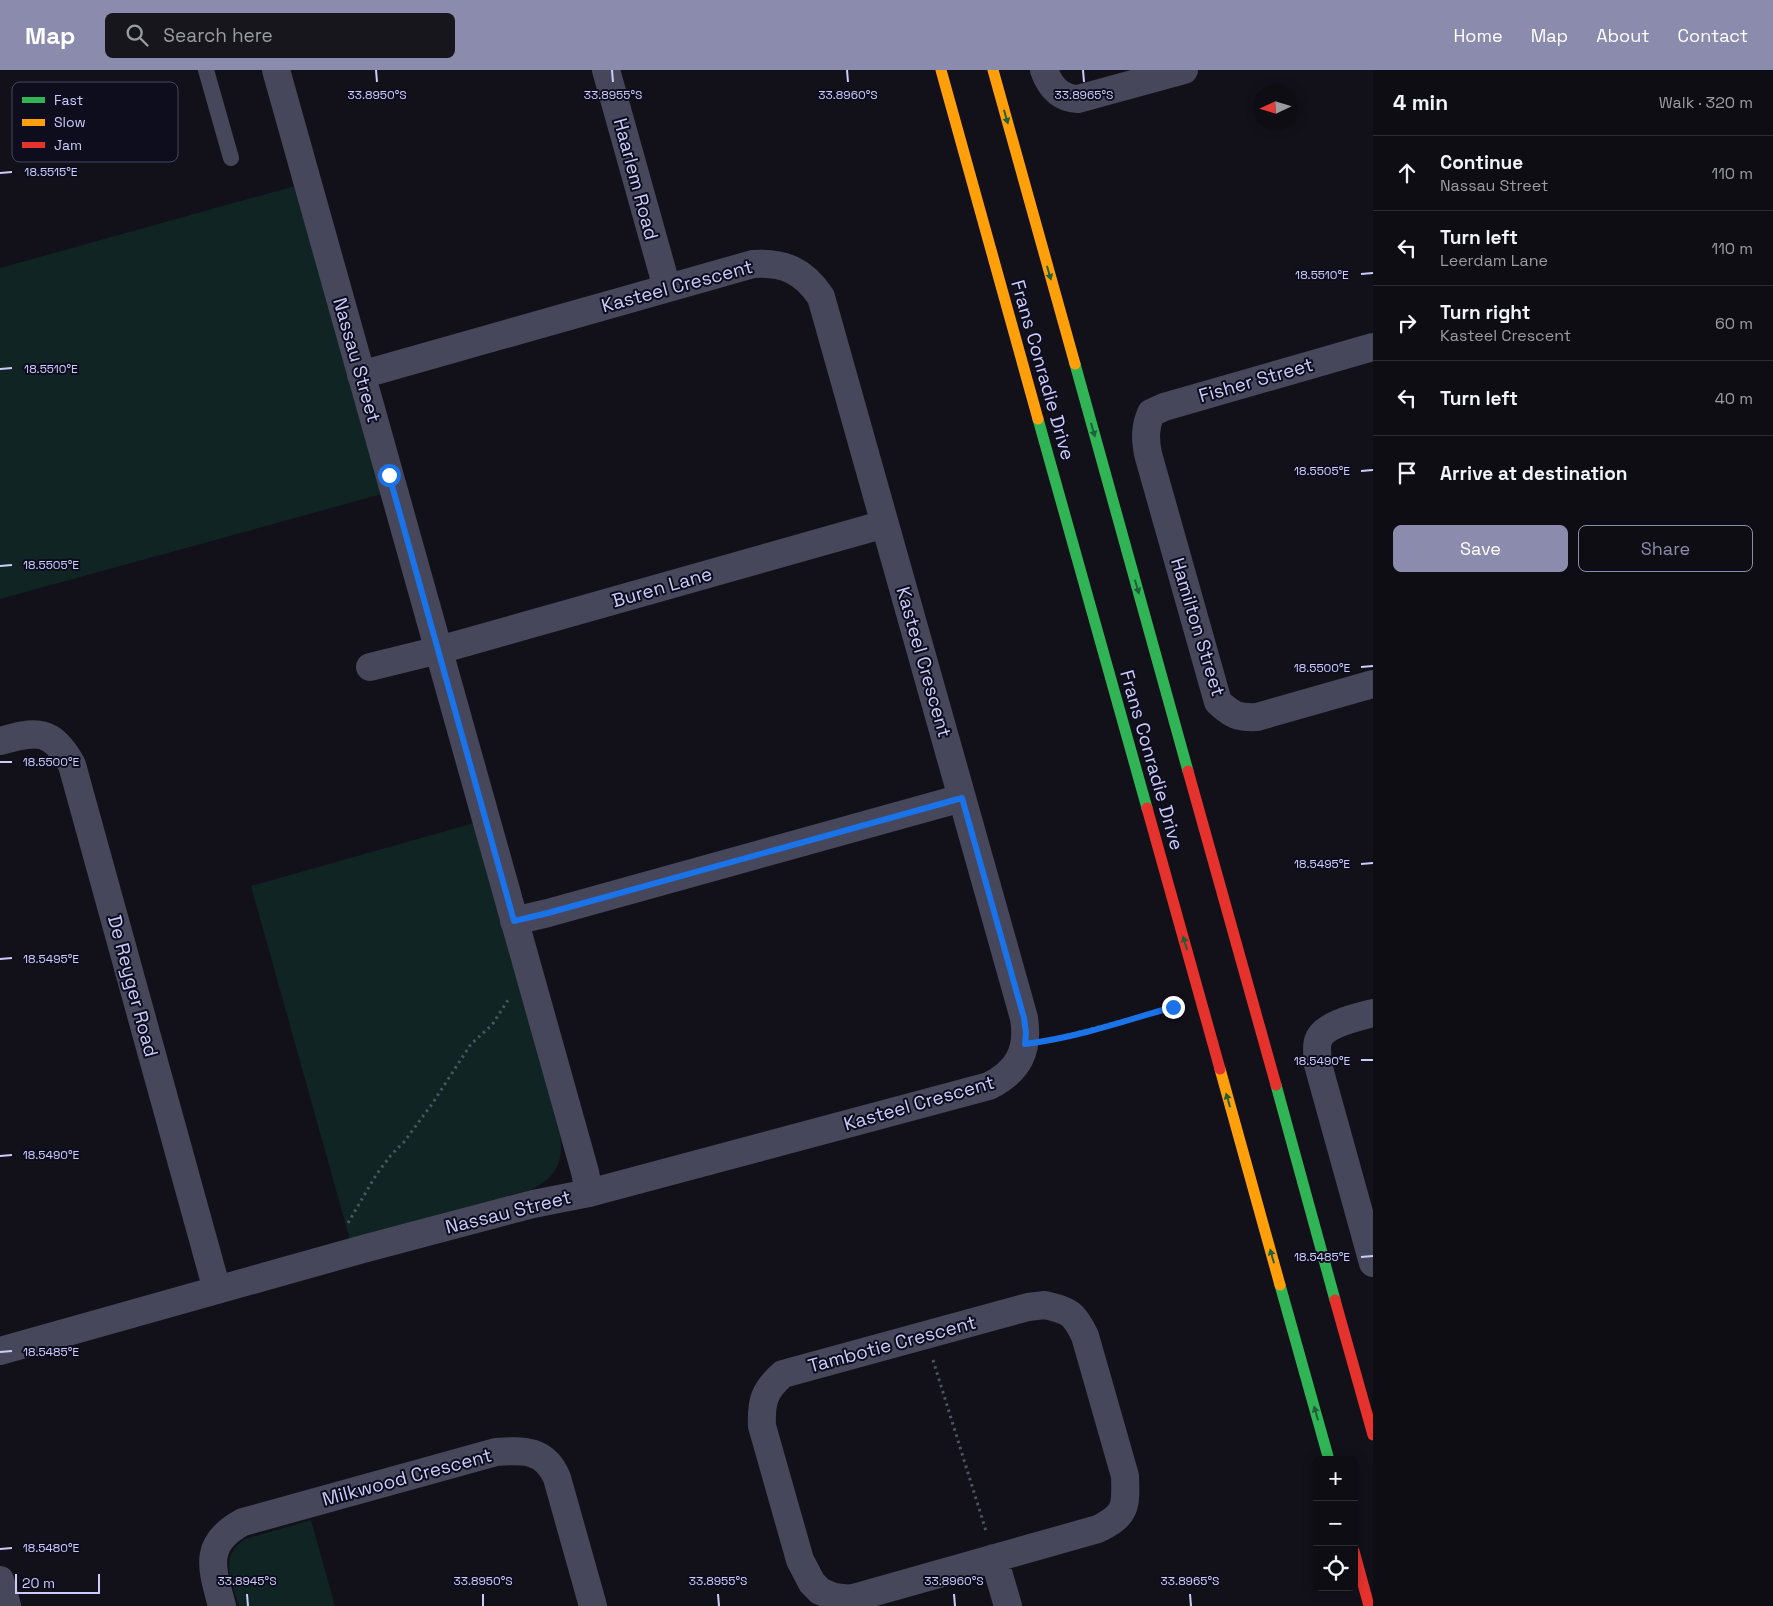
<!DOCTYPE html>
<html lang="en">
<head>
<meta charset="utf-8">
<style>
  body { margin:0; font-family:"Space Grotesk",sans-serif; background:#17161d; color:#f1f3f6 }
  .controls { position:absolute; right:15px; bottom:15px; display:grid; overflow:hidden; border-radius:8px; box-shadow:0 2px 12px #0003 }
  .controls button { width:45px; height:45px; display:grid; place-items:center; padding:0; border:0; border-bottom:1px solid #2e2d34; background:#0e0d14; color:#f1f3f6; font:25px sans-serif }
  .compass { position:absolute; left:1253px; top:15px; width:45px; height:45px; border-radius:50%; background:#0e0d14; box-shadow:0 2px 12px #0003; rotate:266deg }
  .scale { position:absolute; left:15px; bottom:12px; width:85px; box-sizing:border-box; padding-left:5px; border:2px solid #ccccfc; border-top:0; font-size:14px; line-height:18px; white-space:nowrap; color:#ccccfc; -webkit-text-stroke:4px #0e0d1e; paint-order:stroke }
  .stop { position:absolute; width:15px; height:15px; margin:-11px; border:4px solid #1a73e8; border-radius:50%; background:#fff }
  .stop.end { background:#1a73e8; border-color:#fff; box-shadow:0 1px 5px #0008 }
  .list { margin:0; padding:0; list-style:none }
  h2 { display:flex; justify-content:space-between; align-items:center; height:65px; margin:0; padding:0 20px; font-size:21px }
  h2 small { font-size:16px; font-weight:400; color:#9b9ca0 }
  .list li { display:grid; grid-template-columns:32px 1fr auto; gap:15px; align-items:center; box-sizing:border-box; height:75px; padding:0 20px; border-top:1px solid #2e2d34 }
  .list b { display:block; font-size:19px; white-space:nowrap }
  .list p { margin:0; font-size:16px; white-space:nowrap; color:#9b9ca0 }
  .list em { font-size:16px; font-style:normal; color:#9b9ca0 }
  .actions { display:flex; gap:10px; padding:15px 20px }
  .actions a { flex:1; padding:11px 0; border:1px solid #8b8bad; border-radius:8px; text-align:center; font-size:18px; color:#8b8bad }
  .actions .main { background:#8b8bad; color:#fff }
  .icon { flex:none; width:28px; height:28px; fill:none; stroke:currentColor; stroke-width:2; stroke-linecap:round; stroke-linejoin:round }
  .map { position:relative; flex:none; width:1373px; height:1536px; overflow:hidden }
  header { display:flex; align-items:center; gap:30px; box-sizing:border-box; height:70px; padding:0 25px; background:#8b8bad; color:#fff }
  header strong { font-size:24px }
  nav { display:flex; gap:28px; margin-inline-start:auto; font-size:18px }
  .search { width:350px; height:45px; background:#17161d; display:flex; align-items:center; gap:12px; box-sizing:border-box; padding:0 18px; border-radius:8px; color:#9b9ca0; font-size:19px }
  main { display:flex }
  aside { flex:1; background:#0e0d14 }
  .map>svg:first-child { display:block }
  .park { fill:#102423 }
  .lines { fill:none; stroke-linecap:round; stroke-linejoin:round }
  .path { stroke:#475660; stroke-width:3; stroke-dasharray:2.5 4; stroke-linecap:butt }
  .lane { stroke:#46475a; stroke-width:16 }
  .street { stroke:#46475a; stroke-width:28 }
  .fast { stroke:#30b455; stroke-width:11 }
  .slow { stroke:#ff9f0a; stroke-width:11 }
  .jam { stroke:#e5322d; stroke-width:11 }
  .oneway { fill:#1f603a }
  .route { stroke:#1a73e8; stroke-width:6 }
  .ticks { fill:none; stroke:#ccccfc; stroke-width:2 }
  .labels { text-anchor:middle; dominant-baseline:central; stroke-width:4; stroke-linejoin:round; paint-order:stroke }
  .street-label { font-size:19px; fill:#ccccfc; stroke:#0e0d1e }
  .key { fill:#0e0d1e; stroke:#474661; stroke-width:1 }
  .key-label { font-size:14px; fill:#ccccfc }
  .ticks-label { font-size:12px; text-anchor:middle; fill:#ccccfc; stroke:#0e0d1e; stroke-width:4; stroke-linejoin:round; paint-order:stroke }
</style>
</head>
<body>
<header>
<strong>Map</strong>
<div class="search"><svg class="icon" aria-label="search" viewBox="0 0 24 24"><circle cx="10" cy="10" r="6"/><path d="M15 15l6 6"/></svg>Search here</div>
<nav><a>Home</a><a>Map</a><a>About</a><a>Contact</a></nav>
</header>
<main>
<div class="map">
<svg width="1373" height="1536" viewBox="0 0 1373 1536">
  <rect width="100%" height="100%" fill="#12111a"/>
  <path class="park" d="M295,116l87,308 -382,105v-331z
    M474,753l86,313c4,27 -5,43 -30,54l-180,50 -99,-354z
    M311,1450l24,86h-96c-7,-25 -21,-49 6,-67z"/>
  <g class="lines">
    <path class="path" d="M1053,969l120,-32
      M348,1153l28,-48 15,-20 13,-13 28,-38 39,-60 21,-19 16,-25
      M933,1290l53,171"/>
    <path class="lane" d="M206,0l25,88"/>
    <path class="street" d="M606,0l61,218
      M1044,0c6,17 16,28 34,29l106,-29
      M1373,277l-209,60 -13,6c-6,14 -6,25 -3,41l70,248c14,13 20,16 39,15l116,-33
      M361,305l392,-111c31,-2 51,7 68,33l203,721c5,32 -5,53 -35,68l-400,107
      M370,597l69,-17 446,-126
      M0,671c37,-11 52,-12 72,24l145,525
      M514,851l34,-8 414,-115
      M1373,943c-15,4 -50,11 -55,28 -2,6 0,14 -1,20l56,202
      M1045,1235c25,6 29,8 40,31l40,140c1,30 2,39 -27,53l-248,70 -16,-2 -14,-6 -8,-8 -12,-23 -38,-134c-1,-24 2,-36 21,-52l245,-67z
      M0,1281l363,-102 170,-45 56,-11 -4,-21 -309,-1102
      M994,1488l14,48
      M0,1510l7,26
      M222,1536c-10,-38 -20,-62 21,-84l253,-70c27,-2 49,-3 61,26l36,128"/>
    <path class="fast" d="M1075,294l113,407
      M1038,349l109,389
      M1276,1015l59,215
      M1280,1215l49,175"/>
    <path class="slow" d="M941,0l97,349
      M993,0l82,294
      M1220,999l60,216"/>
    <path class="jam" d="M1188,701l88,314
      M1147,738l73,261
      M1335,1230l38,135
      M1354,1481l15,55"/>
  </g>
  <defs><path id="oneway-solid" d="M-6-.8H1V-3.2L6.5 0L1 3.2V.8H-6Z" transform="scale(1.25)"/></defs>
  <g class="oneway">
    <use href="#oneway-solid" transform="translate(1006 47) rotate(74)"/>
    <use href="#oneway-solid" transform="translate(1049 203) rotate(74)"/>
    <use href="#oneway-solid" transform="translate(1093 360) rotate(74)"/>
    <use href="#oneway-solid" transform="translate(1137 517) rotate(74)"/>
    <use href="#oneway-solid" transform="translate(1185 873) rotate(-106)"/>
    <use href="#oneway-solid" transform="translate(1228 1030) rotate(-106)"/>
    <use href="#oneway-solid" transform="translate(1272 1186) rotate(-106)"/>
    <use href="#oneway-solid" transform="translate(1316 1343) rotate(-106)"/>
  </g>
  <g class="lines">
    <path class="route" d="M389,405l125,446 34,-8 414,-115 62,220 2,15 -1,11c50,-6 100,-23 148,-37"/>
  </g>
  <path class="ticks" d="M376,0l1,12M612,0l1,12M847,0l1,12M1083,0l1,12M0,103l12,-1M1361,204l12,-1M0,299l12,-1M1361,401l12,-1M0,496l12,-1M1361,597l12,-1M0,692h12M1361,794l12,-1M0,889l12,-1M1361,990h12M0,1086l12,-1M1361,1187l12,-1M0,1282l12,-1M0,1479l12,-1M247,1524l1,12M483,1524v12M718,1524l1,12M954,1524l1,12M1190,1524l1,12"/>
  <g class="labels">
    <g class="street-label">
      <text transform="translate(636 109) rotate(75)">Haarlem Road</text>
      <text transform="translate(677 216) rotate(-15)">Kasteel Crescent</text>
      <text transform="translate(357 290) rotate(74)">Nassau Street</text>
      <text transform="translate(1043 300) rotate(74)">Frans Conradie Drive</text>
      <text transform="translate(1256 310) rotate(-16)">Fisher Street</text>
      <text transform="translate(662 517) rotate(-16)">Buren Lane</text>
      <text transform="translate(1198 557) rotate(73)">Hamilton Street</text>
      <text transform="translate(924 592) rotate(74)">Kasteel Crescent</text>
      <text transform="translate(1152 690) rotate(74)">Frans Conradie Drive</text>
      <text transform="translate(133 916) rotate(75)">De Reyger Road</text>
      <text transform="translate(919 1033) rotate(-16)">Kasteel Crescent</text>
      <text transform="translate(508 1142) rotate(-14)">Nassau Street</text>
      <text transform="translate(892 1274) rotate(-15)">Tambotie Crescent</text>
      <text transform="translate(407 1407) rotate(-15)">Milkwood Crescent</text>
    </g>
  </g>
  <rect x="12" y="12" width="166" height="80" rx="8" class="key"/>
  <rect x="22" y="27" width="23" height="6" fill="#30b455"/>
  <rect x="22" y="49" width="23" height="7" fill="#ff9f0a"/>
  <rect x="22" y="72" width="23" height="6" fill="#e5322d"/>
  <g class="key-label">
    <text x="54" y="35">Fast</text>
    <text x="54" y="57">Slow</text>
    <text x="54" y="80">Jam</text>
  </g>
  <g class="ticks-label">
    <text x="377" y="29">33.8950°S</text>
    <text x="613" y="29">33.8955°S</text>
    <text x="848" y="29">33.8960°S</text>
    <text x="1084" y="29">33.8965°S</text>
    <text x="51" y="106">18.5515°E</text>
    <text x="1322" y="209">18.5510°E</text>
    <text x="51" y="303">18.5510°E</text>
    <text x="1322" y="405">18.5505°E</text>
    <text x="51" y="499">18.5505°E</text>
    <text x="1322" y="602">18.5500°E</text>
    <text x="51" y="696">18.5500°E</text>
    <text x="1322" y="798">18.5495°E</text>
    <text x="51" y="893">18.5495°E</text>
    <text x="1322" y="995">18.5490°E</text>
    <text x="51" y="1089">18.5490°E</text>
    <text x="1322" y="1191">18.5485°E</text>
    <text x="51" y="1286">18.5485°E</text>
    <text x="51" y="1482">18.5480°E</text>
    <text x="247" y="1515">33.8945°S</text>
    <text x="483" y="1515">33.8950°S</text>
    <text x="718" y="1515">33.8955°S</text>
    <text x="954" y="1515">33.8960°S</text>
    <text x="1190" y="1515">33.8965°S</text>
  </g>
</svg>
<div class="controls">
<button>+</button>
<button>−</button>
<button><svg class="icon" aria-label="locate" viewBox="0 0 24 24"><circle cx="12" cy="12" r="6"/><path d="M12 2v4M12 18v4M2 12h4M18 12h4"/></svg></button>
</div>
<svg class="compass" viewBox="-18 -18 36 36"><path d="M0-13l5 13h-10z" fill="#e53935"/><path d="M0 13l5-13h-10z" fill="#9b9ca0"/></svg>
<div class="scale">20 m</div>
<div class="stop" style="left:389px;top:405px"></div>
<div class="stop end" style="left:1173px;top:937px"></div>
</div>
<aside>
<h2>4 min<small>Walk · 320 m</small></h2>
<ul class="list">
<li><svg class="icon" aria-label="ahead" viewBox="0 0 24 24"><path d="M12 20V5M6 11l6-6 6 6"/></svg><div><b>Continue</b><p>Nassau Street</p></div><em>110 m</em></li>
<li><svg class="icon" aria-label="left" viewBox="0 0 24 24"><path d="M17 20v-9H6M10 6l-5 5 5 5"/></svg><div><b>Turn left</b><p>Leerdam Lane</p></div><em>110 m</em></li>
<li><svg class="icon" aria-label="right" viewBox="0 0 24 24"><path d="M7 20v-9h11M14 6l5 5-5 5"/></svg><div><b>Turn right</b><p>Kasteel Crescent</p></div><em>60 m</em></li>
<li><svg class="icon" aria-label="left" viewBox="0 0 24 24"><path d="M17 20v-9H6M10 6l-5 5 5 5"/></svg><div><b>Turn left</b></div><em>40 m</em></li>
<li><svg class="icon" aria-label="arrive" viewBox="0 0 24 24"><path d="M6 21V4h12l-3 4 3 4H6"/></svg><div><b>Arrive at destination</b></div></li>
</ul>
<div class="actions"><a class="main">Save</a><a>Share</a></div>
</aside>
</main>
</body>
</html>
